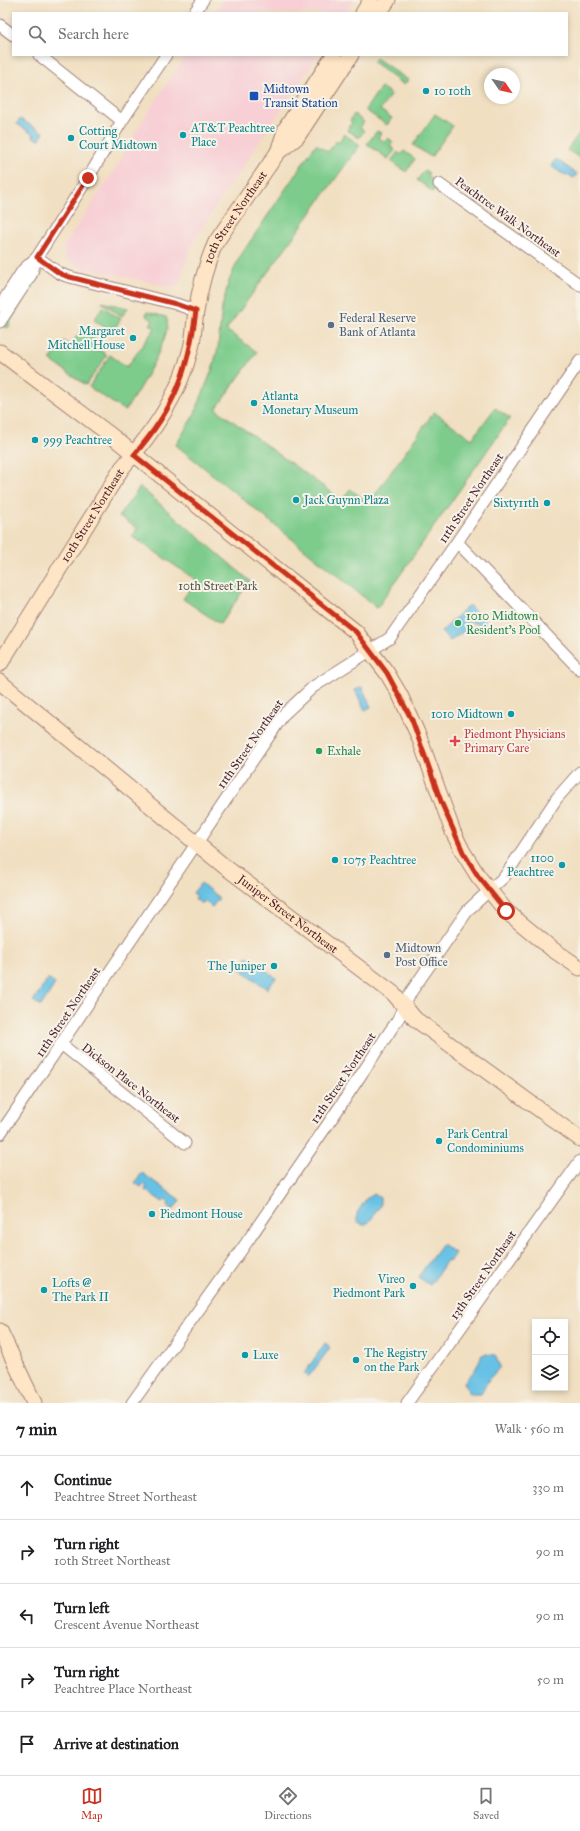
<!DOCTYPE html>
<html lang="en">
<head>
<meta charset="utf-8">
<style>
  body { margin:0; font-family:"IM FELL Great Primer",serif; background:#f6f6f6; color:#202124 }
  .controls { position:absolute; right:12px; bottom:12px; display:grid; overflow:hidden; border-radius:0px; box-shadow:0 2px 6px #0003 }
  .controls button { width:36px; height:36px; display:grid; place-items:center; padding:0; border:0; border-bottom:1px solid #e0e0e0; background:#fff; color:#202124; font:20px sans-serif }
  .compass { position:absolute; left:484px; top:68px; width:36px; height:36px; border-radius:50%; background:#fff; box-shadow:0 2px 6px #0003; rotate:124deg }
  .stop { position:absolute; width:12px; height:12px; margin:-9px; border:3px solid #c8321e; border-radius:50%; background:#fff }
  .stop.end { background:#c8321e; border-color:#fff; box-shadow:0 1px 4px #0008 }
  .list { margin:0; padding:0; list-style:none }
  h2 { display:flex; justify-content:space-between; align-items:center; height:52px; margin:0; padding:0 16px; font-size:17px }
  h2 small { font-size:13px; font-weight:400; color:#757577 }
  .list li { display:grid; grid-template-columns:26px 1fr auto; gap:12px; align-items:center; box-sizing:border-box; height:64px; padding:0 16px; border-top:1px solid #e0e0e0 }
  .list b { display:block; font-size:15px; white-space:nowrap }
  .list p { margin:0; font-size:13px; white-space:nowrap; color:#757577 }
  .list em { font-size:13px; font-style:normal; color:#757577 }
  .icon { flex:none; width:22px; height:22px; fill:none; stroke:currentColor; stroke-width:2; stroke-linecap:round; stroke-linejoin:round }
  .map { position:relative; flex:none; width:580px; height:1403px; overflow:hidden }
  .search { position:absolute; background:#fff; box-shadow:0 2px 6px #0003; left:12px; right:12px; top:12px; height:44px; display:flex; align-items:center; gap:10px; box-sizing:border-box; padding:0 14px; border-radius:0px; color:#757577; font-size:15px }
  .sheet { height:372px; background:#fff }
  nav { display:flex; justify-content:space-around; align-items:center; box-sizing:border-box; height:56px; border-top:1px solid #e0e0e0; background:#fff; font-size:11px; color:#757577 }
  nav a { display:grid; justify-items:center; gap:2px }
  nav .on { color:#c8321e }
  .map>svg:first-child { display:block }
  .built { fill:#f7cfd5 }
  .green { fill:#7dcc8c; stroke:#64765c }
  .water { fill:#66c1e4; stroke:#587088 }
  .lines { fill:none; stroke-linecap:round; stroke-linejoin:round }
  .minor-casing { stroke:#9e7f76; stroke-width:13 }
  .secondary-casing { stroke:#9e7f76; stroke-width:17 }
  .minor { stroke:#fff; stroke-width:11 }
  .secondary { stroke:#fee5c5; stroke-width:15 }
  .route { stroke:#c8321e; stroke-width:5 }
  .culture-dot { fill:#0f9aa8; stroke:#f7f3e8; stroke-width:1.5 }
  .transit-dot { fill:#1a4fb4; stroke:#f7f3e8; stroke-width:1.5 }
  .service-dot { fill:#5c6f8a; stroke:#f7f3e8; stroke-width:1.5 }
  .leisure-dot { fill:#2e9e5b; stroke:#f7f3e8; stroke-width:1.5 }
  .health-dot { fill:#e0444e; stroke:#f7f3e8; stroke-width:1.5 }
  .labels { text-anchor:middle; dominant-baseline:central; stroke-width:4; stroke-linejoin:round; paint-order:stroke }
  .transit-label { font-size:12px; fill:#164399; stroke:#f7f3e8; text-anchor:start }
  .culture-label { font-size:12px; fill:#0d838f; stroke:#f7f3e8; text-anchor:start }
  .street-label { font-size:12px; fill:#4a1f2b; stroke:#f7f3e8 }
  .service-label { font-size:12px; fill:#4e5e75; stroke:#f7f3e8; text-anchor:start }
  .park-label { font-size:12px; fill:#595348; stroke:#f7f3e8 }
  .leisure-label { font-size:12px; fill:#27864d; stroke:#f7f3e8; text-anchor:start }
  .health-label { font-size:12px; fill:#be3a42; stroke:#f7f3e8; text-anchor:start }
</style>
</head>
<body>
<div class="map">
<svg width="580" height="1403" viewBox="0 0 580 1403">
  <rect width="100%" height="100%" fill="#f7f3e8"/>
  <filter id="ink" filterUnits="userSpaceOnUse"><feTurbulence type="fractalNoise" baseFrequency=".025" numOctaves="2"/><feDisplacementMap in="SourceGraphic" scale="8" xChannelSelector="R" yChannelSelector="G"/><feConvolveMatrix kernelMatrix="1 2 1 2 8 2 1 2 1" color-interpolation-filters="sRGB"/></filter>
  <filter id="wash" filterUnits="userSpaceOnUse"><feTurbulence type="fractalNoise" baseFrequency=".012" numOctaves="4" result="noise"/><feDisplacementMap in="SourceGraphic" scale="16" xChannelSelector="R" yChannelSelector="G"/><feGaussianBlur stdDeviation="0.9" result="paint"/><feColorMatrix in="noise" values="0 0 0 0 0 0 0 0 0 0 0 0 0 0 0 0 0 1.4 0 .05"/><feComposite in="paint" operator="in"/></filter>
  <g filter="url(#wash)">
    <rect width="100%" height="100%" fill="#f1dfc1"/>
    <path class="built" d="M222,0h133l-9,13h-132z
      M186,55h132l-120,178 -13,30 -7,25 -98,-21 -10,-5 -6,-7v-9l52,-78 30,-53z"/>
    <path class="green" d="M376,58l32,22 -4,5 -31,-23z
      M381,87l10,7 -11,16 12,8 -5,7 -22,-15z
      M354,114l10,8 -4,6 4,3 -5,7 -12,-8 5,-7 -2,-2z
      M435,114l18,12 -22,31 -18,-12z
      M377,131l4,2 -3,5 7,4 3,-4 5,4 -3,4 5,4 -7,9 -21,-15z
      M580,132v26l-13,-8z
      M344,134l16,11 -134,185 31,22 -41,57 126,91 8,-11 19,14 65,-91 38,27 23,-31 15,10 -133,190 -201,-163 19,-32 17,-43 6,-22 4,-41 7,-26 10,-23 77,-114 12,8 8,-11 2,2z
      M404,151l11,8 -9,13 -15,-11 7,-9 3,3z
      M425,170l4,3 -2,3 10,7 -4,9 -16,-12z
      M39,274h2l-32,49 1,1 -2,4 -6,-2 33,-50z
      M101,302h1l26,6 -6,8z
      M103,307l18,12 -9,13 -18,-12z
      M147,312l19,5c10,15 -32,80 -41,94l-36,-24 21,-32 17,12 28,-39 -5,-3 3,-5 -7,-4z
      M82,329l16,12 1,3 -3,4 11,7 -21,30 -36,-25 14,-19 6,5z
      M140,487l110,94 -30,43 -37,-25 13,-19 -64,-44 5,-8 -18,-12z"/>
    <path class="water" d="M20,119l24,14 -5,7 -6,-3 1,-2 -17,-11z
      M556,159l21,15 -3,4 -13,-5 -10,-7z
      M469,605l18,18 -1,3 -19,-5v4l7,2v2l-13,4 -11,8 -9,-9z
      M362,687l9,20 -6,3 -10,-20z
      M201,883l18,15 -7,9 -8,-6 -2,3 -7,-5 2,-3 -4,-3z
      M248,956l28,22 -9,11 -28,-21z
      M48,979l7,5 -14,22 -8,-5z
      M142,1173l38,27 -7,10 -5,-3 1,-5 -4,-3 -2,3 -18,-12 2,-4 -3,-2 -3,3 -6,-4z
      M374,1194l6,4v8l-11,16 -6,3 -6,-4v-8l10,-15z
      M442,1244l13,9 -6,9 -2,-1 -17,24 -12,-8z
      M325,1343l4,3v3l-19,26 -3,1 -3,-2z
      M485,1354l10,1 5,12 -11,12 -8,15h-12l-5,-12 11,-12 7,-15z"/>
  </g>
  <g filter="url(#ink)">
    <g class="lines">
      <defs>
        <path id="minor" d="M194,13l9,-13
          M0,25l13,10
          M39,55l83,66
          M439,184l141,101
          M37,257l22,16 7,3 110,28 20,7
          M0,306l23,-36 14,-13 51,-79 34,-57 44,-66
          M0,322l31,-47 5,-15
          M457,542l123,128
          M61,1044l124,99
          M0,1134l284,-420 29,-27 77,-49 67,-96 123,-181
          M132,1403l108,-151 101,-147 57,-86 13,-27 57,-82 37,-34 52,-78 23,-26
          M407,1403l173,-242"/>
        <g id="secondary">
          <path d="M363,13l8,-13"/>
          <path d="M379,13l9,-13"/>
          <path d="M278,152l8,-24 48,-73"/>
          <path d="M0,352l113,85 117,95 126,100 31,41 13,22 19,42 34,95 10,20 15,24 28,35 46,38 28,19"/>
          <path id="s1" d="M0,664l122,-196c32,-37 57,-72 69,-120 3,-12 3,-24 5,-36 4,-25 10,-48 20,-70l62,-90 19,-15 54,-82"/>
          <path id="s2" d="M0,682l224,184 170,128 21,25 165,120"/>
          <path d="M0,1331l34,72"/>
        </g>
      </defs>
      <use href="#minor" class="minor-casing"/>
      <use href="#secondary" class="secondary-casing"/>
      <use href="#minor" class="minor"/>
      <use href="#secondary" class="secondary"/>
    </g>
  </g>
  <g class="lines" filter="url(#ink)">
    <path class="route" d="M88,178l-51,79 22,16 7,3 110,28 20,7c-8,61 -21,97 -62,144l222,177 31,41 25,47 30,84 21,48 15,24 28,35"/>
  </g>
  <g class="culture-dot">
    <circle cx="426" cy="91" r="4"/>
    <circle cx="183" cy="135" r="4"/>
    <circle cx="71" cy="138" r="4"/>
    <circle cx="133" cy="338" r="4"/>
    <circle cx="254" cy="403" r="4"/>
    <circle cx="35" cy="440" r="4"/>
    <circle cx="296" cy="500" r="4"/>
    <circle cx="547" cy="503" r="4"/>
    <circle cx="511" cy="714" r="4"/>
    <circle cx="335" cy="860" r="4"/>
    <circle cx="562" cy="865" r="4"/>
    <circle cx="274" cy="966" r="4"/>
    <circle cx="439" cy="1141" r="4"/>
    <circle cx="152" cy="1214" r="4"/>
    <circle cx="413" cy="1286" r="4"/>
    <circle cx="44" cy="1290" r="4"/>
    <circle cx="245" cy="1355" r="4"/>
    <circle cx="356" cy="1360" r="4"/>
  </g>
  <rect class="transit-dot" x="249" y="91" width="10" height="10" rx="2"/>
  <g class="service-dot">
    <circle cx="331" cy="325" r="4"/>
    <circle cx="387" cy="955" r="4"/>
  </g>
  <g class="leisure-dot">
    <circle cx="458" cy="623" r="4"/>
    <circle cx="319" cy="751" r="4"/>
  </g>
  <path class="health-dot" d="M453 735h4v4h4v4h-4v4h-4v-4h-4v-4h4z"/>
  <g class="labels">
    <g class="transit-label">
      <text x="263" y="89">Midtown<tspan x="263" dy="14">Transit Station</tspan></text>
    </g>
    <g class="culture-label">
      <text x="434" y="91">10 10th</text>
      <text x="191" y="128">AT&amp;T Peachtree<tspan x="191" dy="14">Place</tspan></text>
      <text x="79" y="131">Cotting<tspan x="79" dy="14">Court Midtown</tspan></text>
      <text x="125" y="331" text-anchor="end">Margaret<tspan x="125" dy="14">Mitchell House</tspan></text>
      <text x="262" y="396">Atlanta<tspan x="262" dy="14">Monetary Museum</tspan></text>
      <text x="43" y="440">999 Peachtree</text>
      <text x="304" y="500">Jack Guynn Plaza</text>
      <text x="539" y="503" text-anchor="end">Sixty11th</text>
      <text x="503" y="714" text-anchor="end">1010 Midtown</text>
      <text x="554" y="858" text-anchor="end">1100<tspan x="554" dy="14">Peachtree</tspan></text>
      <text x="343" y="860">1075 Peachtree</text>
      <text x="266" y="966" text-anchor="end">The Juniper</text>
      <text x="447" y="1134">Park Central<tspan x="447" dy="14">Condominiums</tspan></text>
      <text x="160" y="1214">Piedmont House</text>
      <text x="405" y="1279" text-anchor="end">Vireo<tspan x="405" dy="14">Piedmont Park</tspan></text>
      <text x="52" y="1283">Lofts @<tspan x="52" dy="14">The Park II</tspan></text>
      <text x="364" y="1353">The Registry<tspan x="364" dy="14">on the Park</tspan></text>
      <text x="253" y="1355">Luxe</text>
    </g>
    <g class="street-label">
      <text transform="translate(508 217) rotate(36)">Peachtree Walk Northeast</text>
      <text stroke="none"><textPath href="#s1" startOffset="511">10th Street Northeast</textPath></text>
      <text transform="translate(471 498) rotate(-56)">11th Street Northeast</text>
      <text stroke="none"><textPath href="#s1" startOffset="175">10th Street Northeast</textPath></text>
      <text transform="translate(250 744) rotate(-55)">11th Street Northeast</text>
      <text stroke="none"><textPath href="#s2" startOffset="370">Juniper Street Northeast</textPath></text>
      <text transform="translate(68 1012) rotate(-56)">11th Street Northeast</text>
      <text transform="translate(343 1078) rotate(-56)">12th Street Northeast</text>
      <text transform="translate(131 1083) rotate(38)">Dickson Place Northeast</text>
      <text transform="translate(483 1275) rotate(-55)">13th Street Northeast</text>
    </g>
    <g class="service-label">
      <text x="339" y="318">Federal Reserve<tspan x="339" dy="14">Bank of Atlanta</tspan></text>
      <text x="395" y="948">Midtown<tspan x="395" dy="14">Post Office</tspan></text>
    </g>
    <g class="park-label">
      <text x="218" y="586">10th Street Park</text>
    </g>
    <g class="leisure-label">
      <text x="466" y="616">1010 Midtown<tspan x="466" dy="14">Resident's Pool</tspan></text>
      <text x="327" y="751">Exhale</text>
    </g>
    <g class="health-label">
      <text x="464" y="734">Piedmont Physicians<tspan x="464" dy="14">Primary Care</tspan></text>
    </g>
  </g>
</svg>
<div class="controls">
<button><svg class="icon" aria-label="locate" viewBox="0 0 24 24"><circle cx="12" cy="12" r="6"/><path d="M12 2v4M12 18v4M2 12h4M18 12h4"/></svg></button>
<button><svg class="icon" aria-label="layers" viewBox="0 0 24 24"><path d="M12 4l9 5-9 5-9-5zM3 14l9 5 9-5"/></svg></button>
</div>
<svg class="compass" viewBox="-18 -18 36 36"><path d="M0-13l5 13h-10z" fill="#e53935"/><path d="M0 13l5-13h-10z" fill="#757577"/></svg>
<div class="stop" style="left:506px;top:911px"></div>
<div class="stop end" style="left:88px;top:178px"></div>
<div class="search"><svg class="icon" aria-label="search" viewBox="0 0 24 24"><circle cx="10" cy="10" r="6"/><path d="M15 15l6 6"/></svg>Search here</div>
</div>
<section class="sheet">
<h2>7 min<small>Walk · 560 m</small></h2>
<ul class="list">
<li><svg class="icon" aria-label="ahead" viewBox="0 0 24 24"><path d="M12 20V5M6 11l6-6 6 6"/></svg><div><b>Continue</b><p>Peachtree Street Northeast</p></div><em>330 m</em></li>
<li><svg class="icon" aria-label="right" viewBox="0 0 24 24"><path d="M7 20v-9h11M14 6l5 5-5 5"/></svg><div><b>Turn right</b><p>10th Street Northeast</p></div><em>90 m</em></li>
<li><svg class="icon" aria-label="left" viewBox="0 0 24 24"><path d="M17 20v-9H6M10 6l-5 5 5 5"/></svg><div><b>Turn left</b><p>Crescent Avenue Northeast</p></div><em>90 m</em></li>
<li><svg class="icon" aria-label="right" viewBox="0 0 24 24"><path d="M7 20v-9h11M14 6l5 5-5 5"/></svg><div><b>Turn right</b><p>Peachtree Place Northeast</p></div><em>50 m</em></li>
<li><svg class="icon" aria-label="arrive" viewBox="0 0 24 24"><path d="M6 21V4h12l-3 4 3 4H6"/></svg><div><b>Arrive at destination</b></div></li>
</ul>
</section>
<nav>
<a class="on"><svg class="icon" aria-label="map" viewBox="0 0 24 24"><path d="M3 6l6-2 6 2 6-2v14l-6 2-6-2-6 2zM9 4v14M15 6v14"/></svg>Map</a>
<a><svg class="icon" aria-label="directions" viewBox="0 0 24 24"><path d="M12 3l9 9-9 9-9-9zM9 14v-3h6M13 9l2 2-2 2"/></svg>Directions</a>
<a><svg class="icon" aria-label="saved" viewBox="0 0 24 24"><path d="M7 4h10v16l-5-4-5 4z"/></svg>Saved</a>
</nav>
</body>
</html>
